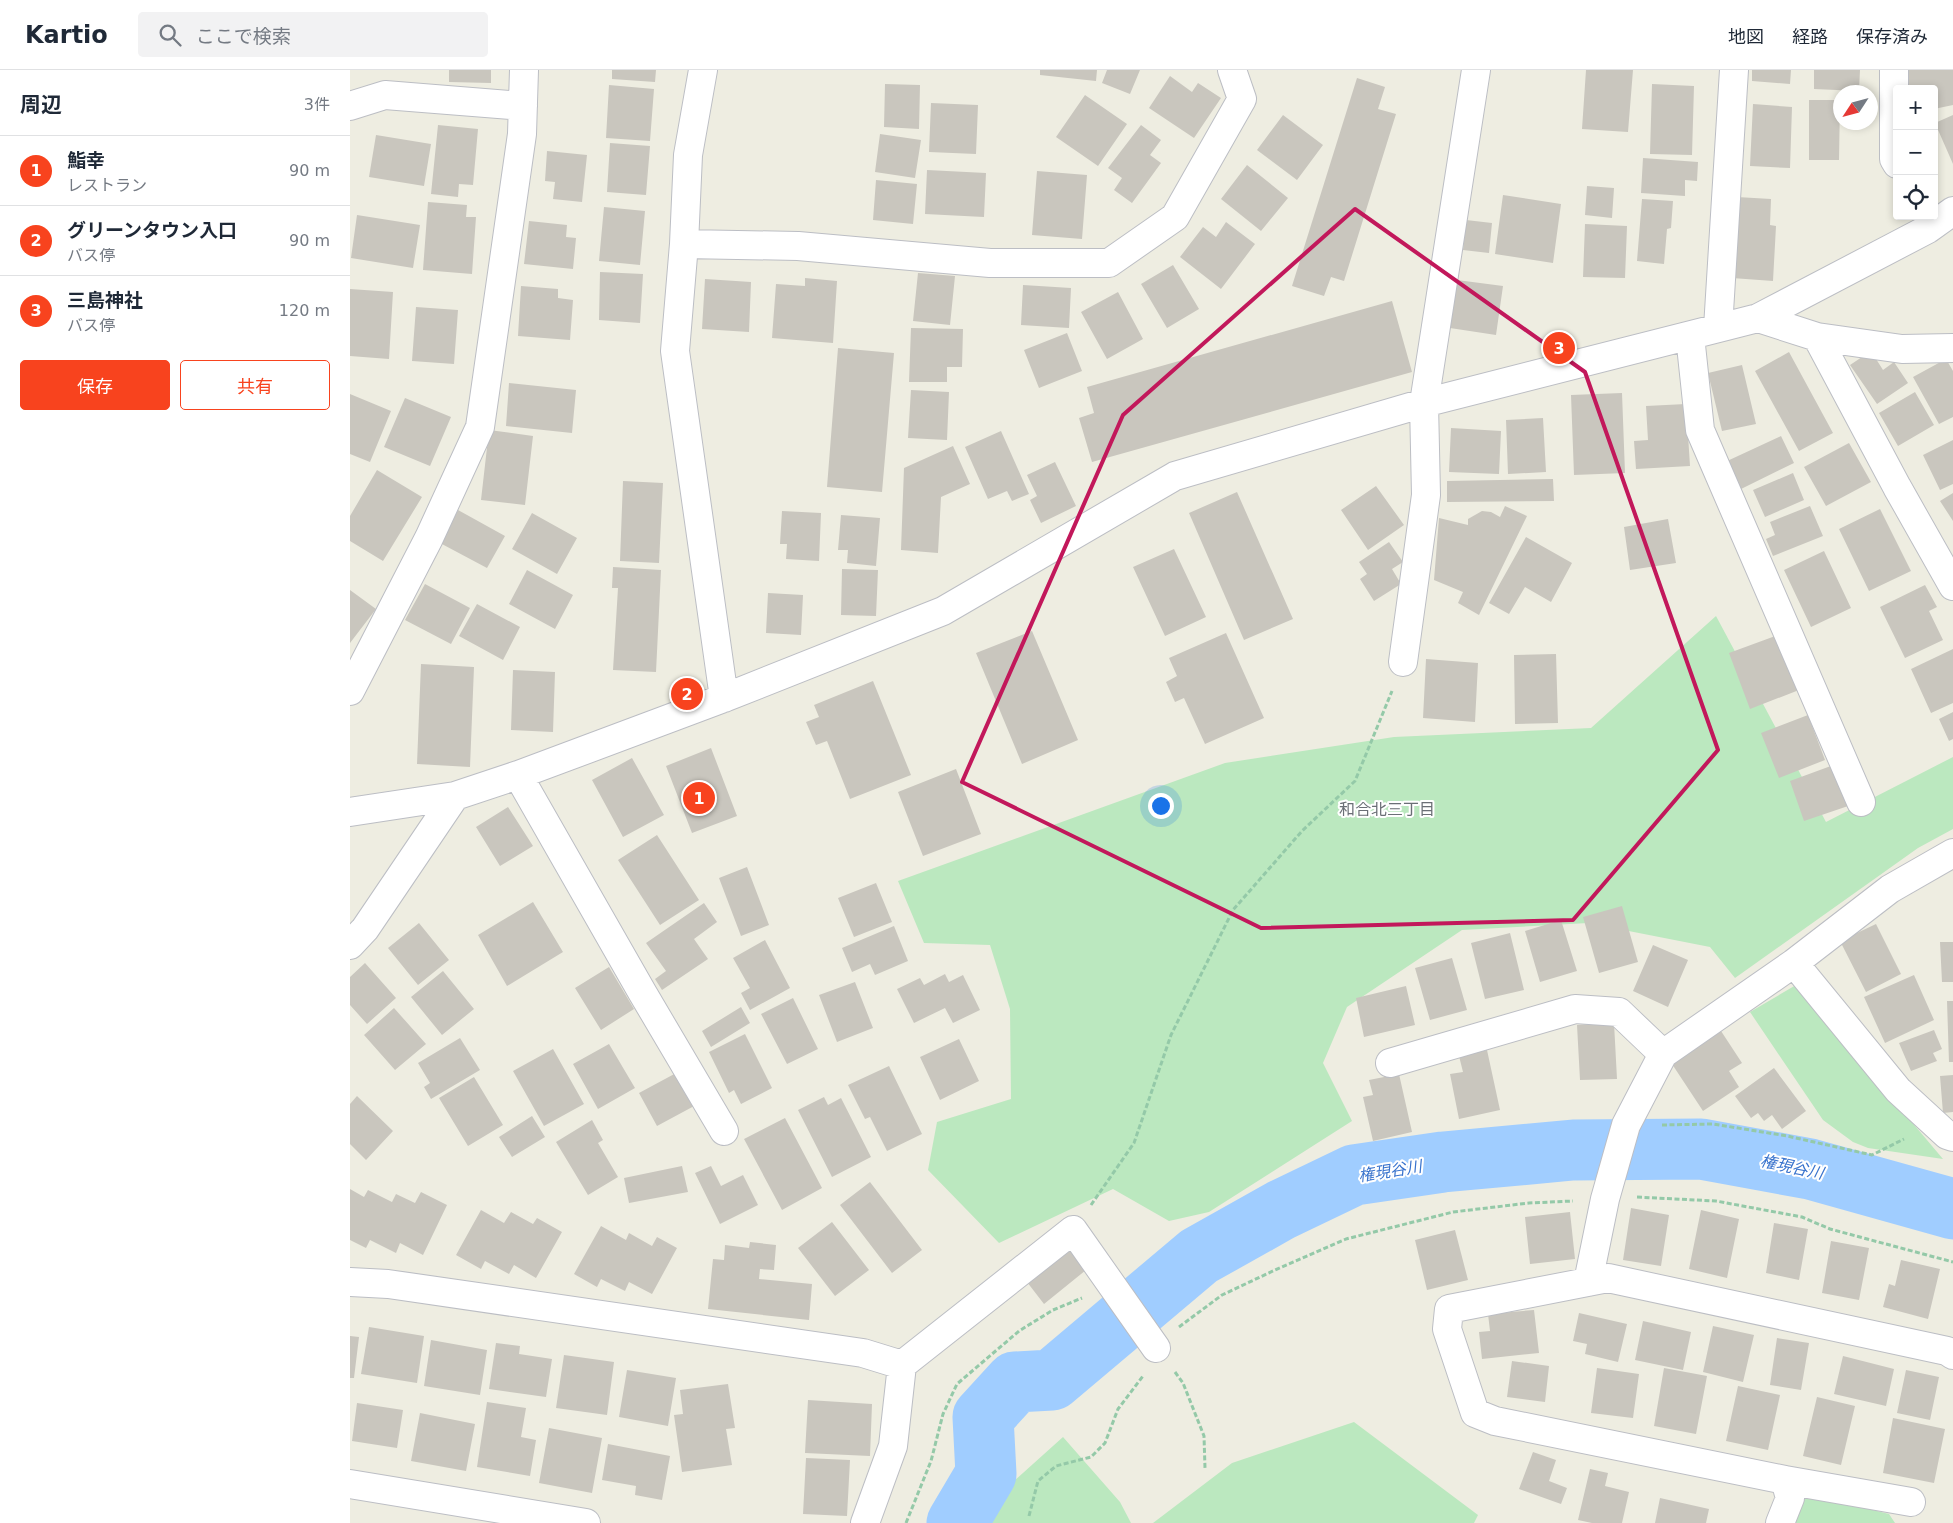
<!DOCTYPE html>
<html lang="ja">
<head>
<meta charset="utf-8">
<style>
  body { margin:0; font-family:"DejaVu Sans","Noto Sans JP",sans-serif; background:#f2f2f3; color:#1f2937 }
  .controls { position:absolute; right:15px; top:15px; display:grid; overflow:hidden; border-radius:5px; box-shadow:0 2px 8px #0003 }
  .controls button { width:45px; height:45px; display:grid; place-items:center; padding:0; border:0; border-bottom:1px solid #e0e1e3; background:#fff; color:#1f2937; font:25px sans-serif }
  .compass { position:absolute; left:1483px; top:15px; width:45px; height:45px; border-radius:50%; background:#fff; box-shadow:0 2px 8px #0003; rotate:234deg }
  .you { position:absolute; left:810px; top:735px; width:18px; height:18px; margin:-12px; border:4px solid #fff; border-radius:50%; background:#1a73e8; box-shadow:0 0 0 8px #1a73e833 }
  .badge { display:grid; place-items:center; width:32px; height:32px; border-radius:50%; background:#f8431e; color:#fff; font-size:16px; font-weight:700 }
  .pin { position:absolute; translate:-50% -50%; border:2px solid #fff; box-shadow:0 1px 5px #0006 }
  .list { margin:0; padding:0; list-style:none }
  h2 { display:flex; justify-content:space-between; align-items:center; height:65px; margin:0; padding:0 20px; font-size:21px }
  h2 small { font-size:16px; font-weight:400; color:#747a83 }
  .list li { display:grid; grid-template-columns:32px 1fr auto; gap:15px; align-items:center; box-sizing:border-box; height:70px; padding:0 20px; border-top:1px solid #e0e1e3 }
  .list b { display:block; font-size:19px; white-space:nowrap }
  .list p { margin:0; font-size:16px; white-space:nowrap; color:#747a83 }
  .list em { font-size:16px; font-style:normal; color:#747a83 }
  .actions { display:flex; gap:10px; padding:15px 20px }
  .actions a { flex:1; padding:11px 0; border:1px solid #f8431e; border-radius:5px; text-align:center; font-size:18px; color:#f8431e }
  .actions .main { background:#f8431e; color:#fff }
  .icon { flex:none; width:28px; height:28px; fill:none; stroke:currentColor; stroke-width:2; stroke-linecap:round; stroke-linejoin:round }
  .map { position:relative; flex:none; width:1603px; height:1453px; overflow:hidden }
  header { display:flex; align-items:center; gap:30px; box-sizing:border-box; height:70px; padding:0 25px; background:#fff; border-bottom:1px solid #e0e1e3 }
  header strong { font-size:24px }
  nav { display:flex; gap:28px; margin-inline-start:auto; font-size:18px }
  .search { width:350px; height:45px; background:#f2f2f3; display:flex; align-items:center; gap:12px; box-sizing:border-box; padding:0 18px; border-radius:5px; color:#747a83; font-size:19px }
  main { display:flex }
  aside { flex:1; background:#fff }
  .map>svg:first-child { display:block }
  .green { fill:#bbe8bf }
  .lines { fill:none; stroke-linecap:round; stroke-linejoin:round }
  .river { stroke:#a0cdff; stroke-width:61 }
  .building { fill:#c9c6be }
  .minor-casing { stroke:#bcbec4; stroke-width:30 }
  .path { stroke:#94c9a8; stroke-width:3; stroke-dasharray:5 2.5; stroke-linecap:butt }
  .minor { stroke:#fff; stroke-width:28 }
  .marked { fill:none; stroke:#c2185b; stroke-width:4; stroke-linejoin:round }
  .labels { text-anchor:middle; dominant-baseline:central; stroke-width:4; stroke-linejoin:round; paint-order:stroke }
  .neighbourhood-label { font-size:16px; fill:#6b6f76; stroke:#fff }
  .water-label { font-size:16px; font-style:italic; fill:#3973cd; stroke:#fff }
</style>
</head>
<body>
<header>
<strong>Kartio</strong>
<div class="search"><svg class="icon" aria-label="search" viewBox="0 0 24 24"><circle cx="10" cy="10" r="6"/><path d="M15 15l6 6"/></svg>ここで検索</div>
<nav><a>地図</a><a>経路</a><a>保存済み</a></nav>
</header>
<main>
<aside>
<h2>周辺<small>3件</small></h2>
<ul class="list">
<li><span class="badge">1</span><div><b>鮨幸</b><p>レストラン</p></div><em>90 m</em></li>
<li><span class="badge">2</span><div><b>グリーンタウン入口</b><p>バス停</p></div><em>90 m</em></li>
<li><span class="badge">3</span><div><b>三島神社</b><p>バス停</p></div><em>120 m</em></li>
</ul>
<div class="actions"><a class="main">保存</a><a>共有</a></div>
</aside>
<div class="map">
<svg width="1603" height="1453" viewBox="0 0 1603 1453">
  <rect width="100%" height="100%" fill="#eeede1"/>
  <path class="green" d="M1366,546l110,206 127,-65v72l-35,19 -183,130 -25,-31 -122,-24 -126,7 -115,77 -24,56 29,58 -143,91 -40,9 -56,-32 -114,54 -71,-73 9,-48 74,-23 -1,-90 -20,-64 -66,-2 -26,-62 327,-118 169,-26 197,-9z
    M1446,915l147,174 -75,-11 -15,-6 -30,-22 -73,-108z
    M1004,1352l124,93 -4,8h-321l79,-60z
    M713,1367l57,65 11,21h-148l22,-34z
    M1454,1423l85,21 6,9h-102z"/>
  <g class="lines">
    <path class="river" d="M607,1453l29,-49 -3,-57 32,-35 37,-2 147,-124 82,-46 73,-35 89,-13 130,-12 128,-1 109,20 143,40"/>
  </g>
  <path class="building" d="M99,0h42v13l-42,-1z
    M262,0h44l-1,12 -43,-3z
    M690,0h57l-1,11 -56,-6z
    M757,0h33l-10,24 -28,-11z
    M1236,0h47l-5,62 -46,-3z
    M1402,0h39l-1,14 -38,-3z
    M1464,0h46l-1,21 -45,-2z
    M1556,0h47v35l-19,4v-20h-24z
    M820,6l22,16 6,-9 23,15 -27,40 -45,-30z
    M1007,8l28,9 -7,22 18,5 -52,167 -13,-4 -7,19 -32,-10z
    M535,14l35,1 -1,44 -35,-2z
    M1302,14l42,2 -2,69 -42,-1z
    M259,15l45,4 -4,52 -44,-3z
    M735,25l42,29 -29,42 -42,-29z
    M1459,30h31l-1,60h-30z
    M581,33l47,2 -2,49 -47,-2z
    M1403,34l39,3 -2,61 -40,-2z
    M933,45l40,30 -26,35 -40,-30z
    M1603,45v49l-18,-41z
    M88,55l40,4 -5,56 -14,-1 -1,13 -27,-3z
    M791,55l20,15 -11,15 11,8 -29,40 -18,-13 8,-12 -14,-10z
    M530,64l41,6 -6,38 -40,-6z
    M26,65l55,9 -7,42 -55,-9z
    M260,73l40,3 -4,49 -39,-3z
    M197,81l40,4 -5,47 -29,-3 2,-17 -10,-1z
    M1293,88l55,4 -1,19 -12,-1v16l-44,-3z
    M897,95l41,33 -27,33 -40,-32z
    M577,100l59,3 -2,44 -59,-3z
    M687,101l50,4 -5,64 -50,-4z
    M526,110l41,4 -4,40 -40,-4z
    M1237,116l27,2 -2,30 -27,-3z
    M1153,125l58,9 -8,59 -58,-9z
    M1387,127l34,2 -1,26 6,1 -3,55 -41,-3z
    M1292,129l31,2 -2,27 -4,1 -3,35 -27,-3z
    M78,132l39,3 -1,12h10l-4,57 -49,-4z
    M254,137l41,4 -5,54 -41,-4z
    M7,145l63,10 -7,43 -62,-10z
    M1116,150l26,3 -3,30 -26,-3z
    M179,151l38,4 -1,12 10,1 -3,31 -49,-5z
    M876,152l29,22 -34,45 -41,-32 23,-30 13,10z
    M1235,154l42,2 -2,52 -42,-1z
    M823,195l26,44 -32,19 -26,-44z
    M250,202l43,2 -3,49 -41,-3z
    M568,203l37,3 -5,49 -37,-4z
    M455,208l32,3 -4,62 -61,-5 4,-54 29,2z
    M355,209l46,3 -2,50 -47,-3z
    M1107,210l46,6 -7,49 -46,-7z
    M673,215l48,3 -2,40 -48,-3z
    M171,216l37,3v9l15,2 -3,40 -52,-4z
    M0,219l43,3 -4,67 -39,-3z
    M768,222l25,47 -36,20 -26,-47z
    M1042,231l20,71 -320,90 -13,-44 15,-5 -7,-26z
    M66,237l42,3 -4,54 -42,-3z
    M561,258l52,1 -1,38h-15v15h-38z
    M717,263l15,38 -43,17 -15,-38z
    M488,278l56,5 -12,139 -55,-5z
    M1521,281l12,19 11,-8 14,21 -31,21 -27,-39z
    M1439,282l44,81 -34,18 -44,-80z
    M1596,289l7,12v46l-14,7 -26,-47z
    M1392,295l14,59 -34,7 -14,-58z
    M159,313l67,7 -4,43 -66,-7z
    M561,320l38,2 -2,48 -39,-2z
    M1565,322l19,33 -36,21 -19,-33z
    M1272,323l3,80 -51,2 -3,-80z
    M0,324l41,17 -21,51 -20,-8z
    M55,328l46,19 -21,49 -46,-19z
    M1336,334l4,62 -54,3 -2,-28 14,-1 -2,-34z
    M1193,348l3,54 -38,2 -2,-54z
    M1101,358l50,3 -2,43 -50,-2z
    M139,360l44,6 -8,69 -44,-5z
    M651,361l28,63 -17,7 -5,-10 -19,8 -23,-52z
    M1431,366l13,27 -55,27 -14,-28z
    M1603,370v44l-13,6 -17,-35z
    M1499,373l22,39 -45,24 -22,-39z
    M603,376l17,38 -29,13 -3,56 -37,-3 3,-82z
    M705,392l21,44 -35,17 -11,-23 7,-4 -10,-21z
    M27,400l45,27 -39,64 -33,-20v-25z
    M1443,403l11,27 -39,17 -12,-27z
    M1203,409l1,22 -107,1v-21z
    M273,411l40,2 -4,80 -39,-2z
    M1026,416l28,39 -36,25 -27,-40z
    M887,422l56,127 -49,21 -55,-127z
    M1603,423v28l-13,-20z
    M1155,436l22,10 -48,99 -21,-12 5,-11 -29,-12 5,-62 29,7v-6l14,-8 9,1 9,5z
    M1460,436l13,30 -50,20 -7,-17 9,-4 -5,-13z
    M1530,439l31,62 -42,20 -30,-62z
    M108,440l47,26 -18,32 -47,-25z
    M432,441l39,2 -2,48 -33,-2 1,-15h-7z
    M182,443l45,25 -20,36 -45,-25z
    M491,445l39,3 -4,48 -29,-3 1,-13h-10z
    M1318,449l8,44 -46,7 -6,-43z
    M1176,467l46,26 -21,39 -26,-15 -16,27 -20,-11z
    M1039,472l14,20 -11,7 9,15 -27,17 -14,-22 7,-5 -8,-12z
    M824,479l32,68 -41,19 -32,-69z
    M1474,481l27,57 -40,19 -27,-57z
    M263,497l48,3 -5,102 -43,-2 5,-82h-6z
    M492,499l36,1 -2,46 -35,-1z
    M177,500l46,25 -18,34 -46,-25z
    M75,514l45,24 -19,36 -46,-24z
    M1575,515l12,22 -8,4 14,29 -38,18 -25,-51z
    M0,520l26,19 -26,34z
    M418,523l35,2 -2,40 -35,-2z
    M127,534l43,23 -17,33 -44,-24z
    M682,561l46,109 -56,24 -46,-111z
    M876,563l38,85 -59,26 -21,-46 -9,4 -9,-20 11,-6 -8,-18z
    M1428,565l21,55 -49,19 -21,-56z
    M1603,579v54l-22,10 -20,-44z
    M1206,584l2,69 -43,1 -1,-69z
    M1076,589l52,4 -3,59 -52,-4z
    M71,594l53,3 -4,100 -53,-3z
    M163,600l42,2 -2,60 -42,-2z
    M523,611l38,94 -61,24 -23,-58 -11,4 -10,-23 13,-5 -5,-12z
    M1603,642v27l-4,2 -10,-22z
    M1458,645l17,45 -46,18 -18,-45z
    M361,678l26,68 -45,17 -26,-67z
    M282,688l32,57 -41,22 -31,-57z
    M1489,693l15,41 -50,17 -14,-40z
    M606,699l25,65 -58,22 -25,-64z
    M158,737l25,39 -33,20 -24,-39z
    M307,765l42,65 -39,25 -42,-65z
    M397,797l22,58 -28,11 -22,-58z
    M526,813l16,39 -38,15 -16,-39z
    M183,832l30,50 -56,34 -29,-51z
    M354,833l13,19 -23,17 14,20 -46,31 -7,-11 11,-8 -20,-28z
    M1272,836l16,56 -39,11 -16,-56z
    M1211,850l16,51 -37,11 -15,-51z
    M69,853l30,37 -31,25 -30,-37z
    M1526,854l25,50 -35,18 -26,-51z
    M544,856l14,35 -33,14 -5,-11 -18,8 -10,-24z
    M1160,863l14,57 -39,9 -14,-56z
    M415,870l25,48 -40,22 -9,-17 9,-5 -17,-30z
    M1590,872h13v40h-11z
    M1303,875l35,15 -20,47 -35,-16z
    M1102,888l15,52 -37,10 -15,-52z
    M15,893l31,35 -29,26 -17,-19v-28z
    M259,897l25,42 -33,21 -26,-42z
    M93,901l31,38 -32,26 -31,-38z
    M595,904l4,8 14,-7 17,35 -27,13 -8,-15 -31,15 -17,-34 23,-11 4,7z
    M1564,905l20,45 -49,23 -21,-46z
    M505,912l18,46 -36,14 -18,-47z
    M1056,916l9,39 -51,12 -8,-39z
    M443,928l25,51 -31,15 -26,-50z
    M1597,931h6v61h-4z
    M391,937l9,16 -39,24 -9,-16z
    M44,938l32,36 -31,26 -31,-35z
    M1264,953l3,56 -37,1 -3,-55z
    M1584,960l8,19 -9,4 4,8 -26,10 -12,-28z
    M1371,961l21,32 -13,8 10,16 -36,24 -31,-47z
    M395,964l27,54 -31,16 -7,-14 -5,3 -20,-41z
    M110,968l20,32 -49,29 -7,-12 6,-4 -12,-20z
    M609,969l20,42 -39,19 -20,-43z
    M259,974l26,44 -37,21 -25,-45z
    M203,979l31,55 -40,22 -31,-55z
    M1137,980l13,60 -41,9 -9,-45 13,-2 -4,-16z
    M539,996l33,68 -35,17 -17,-34 -5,2 -17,-34z
    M1424,998l32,43 -24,18 -10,-14 -8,6 -6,-8 -7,5 -16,-22z
    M328,1002l18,33 -39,21 -18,-33z
    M1049,1004l13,58 -39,9 -10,-44 10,-2 -4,-15z
    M1603,1005v37l-10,1 -3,-37z
    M124,1007l29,48 -35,21 -29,-48z
    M7,1026l36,35 -27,29 -16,-16v-40z
    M474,1027l4,8 13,-7 30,59 -39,20 -34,-67z
    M182,1046l13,21 -33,20 -13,-20z
    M435,1048l37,70 -40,22 -38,-71z
    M242,1050l11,20 -5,3 20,34 -30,18 -32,-53z
    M332,1096l6,26 -59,11 -5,-25z
    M361,1096l10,20 22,-11 15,30 -38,19 -25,-51z
    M520,1112l52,68 -30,23 -52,-68z
    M0,1119l14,8 4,-7 24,12 4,-8 19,9 6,-11 26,13 -24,50 -23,-12 -4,10 -26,-13 -4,8 -16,-8z
    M1281,1138l38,7 -8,51 -38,-6z
    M131,1140l23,13 7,-11 22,12 4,-6 25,14 -26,46 -22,-13 -5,9 -24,-13 -4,8 -25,-14z
    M1351,1140l38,9 -12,59 -38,-9z
    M1220,1142l5,47 -45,5 -5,-47z
    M482,1152l37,48 -34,26 -37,-48z
    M1424,1153l34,6 -9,51 -33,-7z
    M251,1156l25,14 3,-7 23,13 5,-9 20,11 -25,46 -23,-12 -4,9 -24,-12 -4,8 -23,-13z
    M1105,1160l13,50 -41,10 -12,-50z
    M1481,1171l38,7 -10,52 -37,-7z
    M400,1172l26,3 -2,25 -14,-1 -1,10 53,5 -3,36 -101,-11 5,-50 11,1 1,-15 24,3z
    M719,1178l17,22 -42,34 -17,-22z
    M1551,1190l39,9 -12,50 -45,-12 6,-23 6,2z
    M1184,1240l5,43 -57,6 -3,-27 11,-1 -2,-17z
    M1229,1243l48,11 -9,38 -33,-8 2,-10 -14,-3z
    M1293,1251l48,11 -8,38 -48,-10z
    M1363,1256l41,9 -11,47 -40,-10z
    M19,1257l55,9 -7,47 -56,-9z
    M0,1266l9,1 -5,41h-4z
    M1427,1268l32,5 -8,47 -31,-5z
    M81,1270l56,10 -7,45 -56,-9z
    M146,1273l24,3 -1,8 33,5 -6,38 -57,-8z
    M214,1285l50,7 -7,53 -51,-7z
    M1493,1286l51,13 -8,37 -52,-12z
    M1162,1291l37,5 -4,36 -38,-5z
    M1247,1298l42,6 -6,44 -42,-5z
    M1314,1298l43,8 -11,58 -42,-8z
    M277,1300l49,8 -8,48 -49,-9z
    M1556,1300l33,7 -9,43 -33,-7z
    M378,1314l7,44 -9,1 6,36 -50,7 -8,-57 9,-1 -3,-24z
    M1388,1316l42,9 -12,55 -42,-9z
    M1467,1327l38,9 -14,59 -38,-9z
    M458,1330l64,4 -2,52 -65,-3z
    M137,1332l39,6 -5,29 15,3 -6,36 -53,-9z
    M7,1333l46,7 -6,38 -45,-7z
    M70,1343l55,11 -9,47 -55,-10z
    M1543,1348l52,11 -11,54 -51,-10z
    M199,1358l53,10 -10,55 -53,-10z
    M258,1374l62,12 -8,44 -27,-5 1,-9 -34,-6z
    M1183,1382l23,8 -7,21 18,7 -6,16 -42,-15z
    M456,1388l44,2 -3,56 -44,-2z
    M1240,1399l18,4 -3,13 24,6 -7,31h-30l-14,-3z
    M1310,1428l49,11 -3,14h-51z"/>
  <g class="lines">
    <defs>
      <path id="minor" d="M353,0l-15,85 -4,89 -9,107 49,347
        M1544,0v89l3,5
        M0,36l35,-11 138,11
        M334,174l114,2 192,17h119l66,-46 67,-118 -10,-29
        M1408,248l59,19 85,12 51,-1
        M1368,258l16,-258
        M1340,266l10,94 161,372
        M1467,267l80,150 56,99
        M1053,592l23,-167 -2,-92 52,-333
        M0,621l79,-153 51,-111 42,-293 2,-64
        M168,705l124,217 82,139
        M0,742l105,-16 63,-21 206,-77 219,-87 232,-135 249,-73 334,-85 170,-89 25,-18
        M0,875l15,-16 90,-133
        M1444,893l96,-74 63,-36
        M1040,993l185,-54 44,3 44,42
        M0,1212l38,2 475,69 39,12 -9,81 -28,77
        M1238,1212l17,-83 21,-74 37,-71 131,-91 104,127 49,45 6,2
        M552,1295l171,-135 83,118
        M1435,1410l126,22
        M0,1414l236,39
        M1430,1453l10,-25 -5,-18 -290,-59 -20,-8 -28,-84 2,-20 159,-31 339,73 6,4"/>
    </defs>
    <use href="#minor" class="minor-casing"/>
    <path class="path" d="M1312,1055l51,-1 74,12 85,19 32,-16
      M1287,1127l79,4 86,16 28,12 123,33
      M741,1135l43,-62 37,-108 62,-125 69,-79 53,-50 37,-90
      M829,1257l43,-32 53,-25 71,-31 107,-27 76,-9 44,-2
      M825,1302l8,11 21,53 1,32
      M679,1446l9,-35 18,-15 35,-9 14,-14 13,-34 25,-33
      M556,1453l25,-62 12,-47 14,-30 62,-53 34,-21 29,-12"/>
    <use href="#minor" class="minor"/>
  </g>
  <path class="marked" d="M1005,139l230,163 133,378 -145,170 -312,8 -299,-146 161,-367z"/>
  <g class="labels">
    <g class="neighbourhood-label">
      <text x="1037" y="739">和合北三丁目</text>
    </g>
    <g class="water-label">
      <text transform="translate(1442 1097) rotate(12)">権現谷川</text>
      <text transform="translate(1040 1101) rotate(-9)">権現谷川</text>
    </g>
  </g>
</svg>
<div class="controls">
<button>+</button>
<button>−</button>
<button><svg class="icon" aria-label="locate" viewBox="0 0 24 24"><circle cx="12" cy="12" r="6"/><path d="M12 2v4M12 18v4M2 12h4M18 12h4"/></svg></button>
</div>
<svg class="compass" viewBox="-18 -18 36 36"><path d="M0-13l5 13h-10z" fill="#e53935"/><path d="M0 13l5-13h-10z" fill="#747a83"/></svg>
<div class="you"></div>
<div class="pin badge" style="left:349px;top:728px">1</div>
<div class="pin badge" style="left:337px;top:624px">2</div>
<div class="pin badge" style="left:1209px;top:278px">3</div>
</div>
</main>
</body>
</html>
